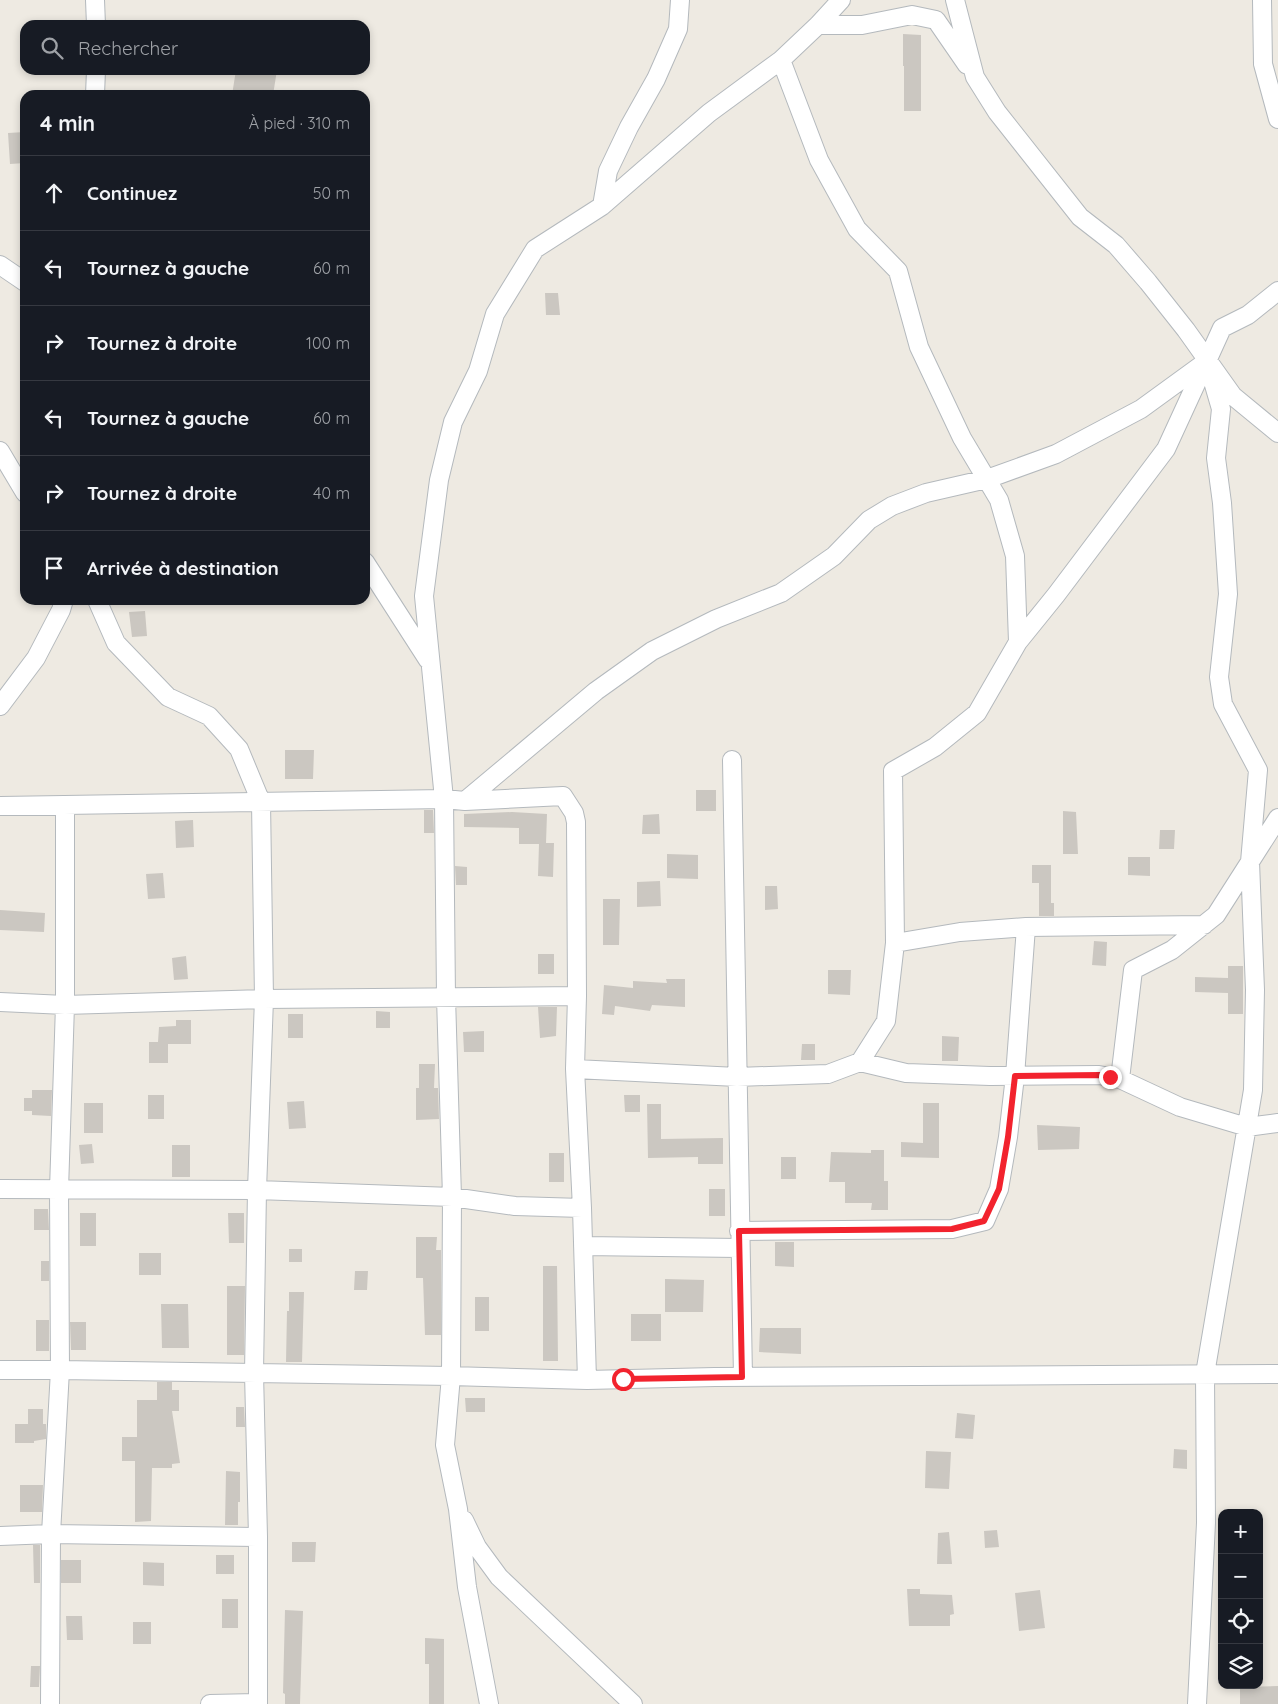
<!DOCTYPE html>
<html lang="fr">
<head>
<meta charset="utf-8">
<style>
  body { margin:0; font-family:Quicksand,sans-serif; background:#242831; color:#f1f3f6 }
  .controls { position:absolute; right:15px; bottom:15px; display:grid; overflow:hidden; border-radius:10px; box-shadow:0 2px 8px #0003 }
  .controls button { width:45px; height:45px; display:grid; place-items:center; padding:0; border:0; border-bottom:1px solid #363941; background:#171b24; color:#f1f3f6; font:25px sans-serif }
  .stop { position:absolute; width:15px; height:15px; margin:-11px; border:4px solid #f2232e; border-radius:50%; background:#fff }
  .stop.end { background:#f2232e; border-color:#fff; box-shadow:0 1px 5px #0008 }
  .list { margin:0; padding:0; list-style:none }
  h2 { display:flex; justify-content:space-between; align-items:center; height:65px; margin:0; padding:0 20px; font-size:21px }
  h2 small { font-size:16px; font-weight:400; color:#9ea1a6 }
  .list li { display:grid; grid-template-columns:32px 1fr auto; gap:15px; align-items:center; box-sizing:border-box; height:75px; padding:0 20px; border-top:1px solid #363941 }
  .list b { display:block; font-size:19px; white-space:nowrap }
  .list em { font-size:16px; font-style:normal; color:#9ea1a6 }
  .icon { flex:none; width:28px; height:28px; fill:none; stroke:currentColor; stroke-width:2; stroke-linecap:round; stroke-linejoin:round }
  .map { position:relative; flex:none; width:1278px; height:1704px; overflow:hidden }
  .search { position:absolute; background:#171b24; box-shadow:0 2px 8px #0003; left:20px; top:20px; width:350px; height:55px; display:flex; align-items:center; gap:12px; box-sizing:border-box; padding:0 18px; border-radius:15px; color:#9ea1a6; font-size:19px }
  .panel { position:absolute; background:#171b24; box-shadow:0 2px 8px #0003; left:20px; top:90px; width:350px; height:515px; border-radius:15px }
  .map>svg:first-child { display:block }
  .building { fill:#cbc7c1 }
  .lines { fill:none; stroke-linecap:round; stroke-linejoin:round }
  .minor-casing { stroke:#b4b9bd; stroke-width:20 }
  .minor { stroke:#fff; stroke-width:18 }
  .route { stroke:#f2232e; stroke-width:6 }
</style>
</head>
<body>
<div class="map">
<svg width="1278" height="1704" viewBox="0 0 1278 1704">
  <rect width="100%" height="100%" fill="#eeeae2"/>
  <path class="building" d="M903,34l18,1v76h-17v-45h-1z
    M236,70h41l-4,25h-41z
    M25,132v31l-15,1 -2,-31z
    M545,293h13l2,22h-14z
    M145,611l2,25 -15,1 -3,-25z
    M285,750h29l-1,29h-28z
    M696,790h20v21h-20z
    M424,810h9l1,23h-10z
    M1063,811l13,1 2,42h-15z
    M512,812l35,2 -1,29h8l-1,34 -15,-1 1,-32h-20v-16l-55,-1v-13z
    M659,814l1,20h-18l1,-19z
    M193,820l1,27 -18,1 -1,-27z
    M1160,830h15l-1,19h-15z
    M667,854l31,1v24l-31,-1z
    M1128,857h22v19l-22,-1z
    M1032,865h19v38h3v13h-15v-33h-7z
    M455,866l12,1v18h-11z
    M163,873l2,25 -17,1 -2,-25z
    M660,881l1,25 -24,1v-25z
    M765,886h12l1,23 -13,1z
    M603,899h17l-1,46h-16z
    M0,910l45,3 -1,19 -44,-2z
    M1094,941l13,1 -1,24 -14,-1z
    M538,954h16v20h-16z
    M186,956l2,23 -14,1 -2,-22z
    M1228,966h15v48h-15v-21l-33,-1v-15l33,1z
    M828,970h23l-1,25 -22,-1z
    M666,979h19v28l-33,-2 -2,6 -35,-5 -1,9 -12,-1 2,-29 29,3v-7l34,2z
    M538,1007h19l-1,29 -16,2z
    M376,1011l14,1v16h-14z
    M288,1014h15v24h-15z
    M176,1020h15v24h-23v19h-19v-21h9l1,-15 17,-1z
    M484,1031v21h-20l-1,-20z
    M942,1036l17,1 -1,24h-16z
    M802,1044h13v16h-14z
    M419,1064h16l-1,24h4l1,31 -23,1v-32h3z
    M32,1090h20l-1,26 -19,-1v-4h-8v-13h8z
    M148,1095h16v24h-16z
    M624,1095h16v17h-15z
    M304,1101l2,27 -17,1 -2,-27z
    M84,1103h19v30h-19z
    M923,1103h16v55l-38,-1v-15l22,1z
    M647,1104h14v35l62,-1v26h-25v-7l-50,1z
    M1037,1125l43,2 -1,22 -41,1z
    M92,1144l2,19 -13,1 -2,-19z
    M172,1145h18v32h-18z
    M871,1150h13v31h4v29h-17l1,-7h-27v-21h-16l2,-30 40,1z
    M549,1153h15v29h-15z
    M781,1157h15v22h-15z
    M709,1189h16v27h-16z
    M34,1209h14l1,21h-15z
    M80,1213h16v33h-16z
    M228,1213h16v30h-15z
    M416,1237h21l-1,13h5v85h-16l-2,-57h-7z
    M775,1242h19v25l-19,-1z
    M289,1249h13v13h-13z
    M139,1253h22v22h-22z
    M41,1261h8v20h-8z
    M543,1266h14l1,95h-15z
    M355,1271h13l-1,19h-13z
    M665,1279l39,1 -1,32h-38z
    M227,1286h18l-1,69h-17z
    M289,1292h15l-2,70h-16l1,-51h2z
    M475,1297h14v34h-14z
    M161,1304h27l1,44h-27z
    M631,1314h30v27h-30z
    M36,1320h13v31h-13z
    M70,1322h16v28h-15z
    M760,1328h41v26l-42,-2z
    M157,1382h15v8h7v21h-7l8,52 -8,1v4h-20l-1,53 -16,1v-61h-13v-24h15v-37h20z
    M465,1398h20v14h-19z
    M236,1407h8l1,20h-9z
    M28,1409h15v15h3v15l-12,2v2h-19v-19h13z
    M957,1413l18,2 -2,24 -18,-1z
    M1174,1449l13,1v19l-14,-1z
    M926,1451l25,1 -2,37 -24,-1z
    M226,1471l14,1v30h-2v23h-13z
    M20,1485h23l-1,27h-22z
    M997,1530l2,17 -14,1 -1,-17z
    M949,1532l3,32h-15l1,-31z
    M292,1542h24l-1,20h-23z
    M33,1545h7v38h-6z
    M216,1555h18v19h-18z
    M61,1560h20v23h-20z
    M143,1562l21,1v23l-21,-1z
    M907,1589h13v5l32,1 2,19 -4,1v11h-41z
    M1040,1590l5,38 -26,3 -4,-38z
    M222,1599h16v29h-16z
    M285,1610l18,1 -3,93h-15v-10l-2,-1z
    M66,1616h16l1,24h-16z
    M133,1622h18v22h-18z
    M425,1638l19,1v65h-15v-40h-4z
    M31,1666h9l-1,21h-9z
    M1278,1686v18h-38v-17z"/>
  <g class="lines">
    <defs>
      <path id="minor" d="M95,0l1,25
        M955,0l20,77 22,35 83,105 36,28 32,37 38,48 47,66 45,37
        M1262,0l1,64 15,55
        M818,25h44l50,-10 24,5 31,45
        M781,60l38,100 38,69 41,42 21,76 43,91 37,62 16,56 3,86
        M95,95l1,-25
        M602,206l6,-35 21,-44 27,-48 22,-50 2,-29
        M0,265l25,17
        M0,451l25,42
        M365,562l63,98
        M97,600l19,43 52,54 41,19 30,33 22,53 3,197 -7,191 -3,183 4,164v167
        M0,706l36,-48 25,-48 3,-10
        M732,760l11,617
        M465,801l131,-110 56,-40 64,-32 65,-26 53,-37 35,-36 23,-14 34,-13 61,-14 69,-25 85,-45 66,-48 15,-33 26,-13 30,-24
        M0,806l444,-7 21,2 98,-5 11,17 2,9 1,174 -2,73 7,139 5,172
        M895,943l65,-11 66,-5 178,-2
        M0,1002l65,3 199,-6 313,-3
        M860,1062l26,-41 9,-78 -2,-172 42,-24 42,-34 41,-71 38,-47 110,-146 40,-87
        M575,1069l162,8 91,-3 32,-12 46,11 84,3 109,-1 21,4 60,28 67,20 31,-4
        M1120,1079l13,-109 39,-20 44,-35 62,-97
        M0,1189l257,1 195,7 63,9 67,2
        M739,1231l213,-2 33,-8 14,-32 9,-52 7,-61 11,-149
        M583,1246l156,2
        M0,1370h60l391,6 136,4 128,-3 563,-3
        M464,1520l13,27 22,30 134,127
        M0,1536l51,-2 207,3
        M50,1704l1,-170 9,-164 -1,-180 6,-185v-200
        M210,1704l47,-1
        M489,1704l-22,-117 -9,-78 -13,-64 6,-69 1,-179 -6,-200 -2,-198 -20,-203 15,-116 14,-58 25,-51 17,-57 40,-65 67,-43 107,-93 72,-53 37,-35 23,-25
        M1197,1704l9,-181 -1,-149 48,-284 2,-100 -5,-128 8,-92 -35,-66 -4,-27 9,-83 -6,-91 -6,-45 5,-49 -14,-48"/>
    </defs>
    <use href="#minor" class="minor-casing"/>
    <use href="#minor" class="minor"/>
  </g>
  <g class="lines">
    <path class="route" d="M623,1379l119,-2 -3,-146 213,-2 32,-8 15,-32 9,-52 7,-61 84,-1 11,2"/>
  </g>
</svg>
<div class="controls">
<button>+</button>
<button>−</button>
<button><svg class="icon" aria-label="locate" viewBox="0 0 24 24"><circle cx="12" cy="12" r="6"/><path d="M12 2v4M12 18v4M2 12h4M18 12h4"/></svg></button>
<button><svg class="icon" aria-label="layers" viewBox="0 0 24 24"><path d="M12 4l9 5-9 5-9-5zM3 14l9 5 9-5"/></svg></button>
</div>
<div class="stop" style="left:623px;top:1379px"></div>
<div class="stop end" style="left:1110px;top:1077px"></div>
<div class="search"><svg class="icon" aria-label="search" viewBox="0 0 24 24"><circle cx="10" cy="10" r="6"/><path d="M15 15l6 6"/></svg>Rechercher</div>
<section class="panel">
<h2>4 min<small>À pied · 310 m</small></h2>
<ul class="list">
<li><svg class="icon" aria-label="ahead" viewBox="0 0 24 24"><path d="M12 20V5M6 11l6-6 6 6"/></svg><div><b>Continuez</b></div><em>50 m</em></li>
<li><svg class="icon" aria-label="left" viewBox="0 0 24 24"><path d="M17 20v-9H6M10 6l-5 5 5 5"/></svg><div><b>Tournez à gauche</b></div><em>60 m</em></li>
<li><svg class="icon" aria-label="right" viewBox="0 0 24 24"><path d="M7 20v-9h11M14 6l5 5-5 5"/></svg><div><b>Tournez à droite</b></div><em>100 m</em></li>
<li><svg class="icon" aria-label="left" viewBox="0 0 24 24"><path d="M17 20v-9H6M10 6l-5 5 5 5"/></svg><div><b>Tournez à gauche</b></div><em>60 m</em></li>
<li><svg class="icon" aria-label="right" viewBox="0 0 24 24"><path d="M7 20v-9h11M14 6l5 5-5 5"/></svg><div><b>Tournez à droite</b></div><em>40 m</em></li>
<li><svg class="icon" aria-label="arrive" viewBox="0 0 24 24"><path d="M6 21V4h12l-3 4 3 4H6"/></svg><div><b>Arrivée à destination</b></div></li>
</ul>
</section>
</div>
</body>
</html>
